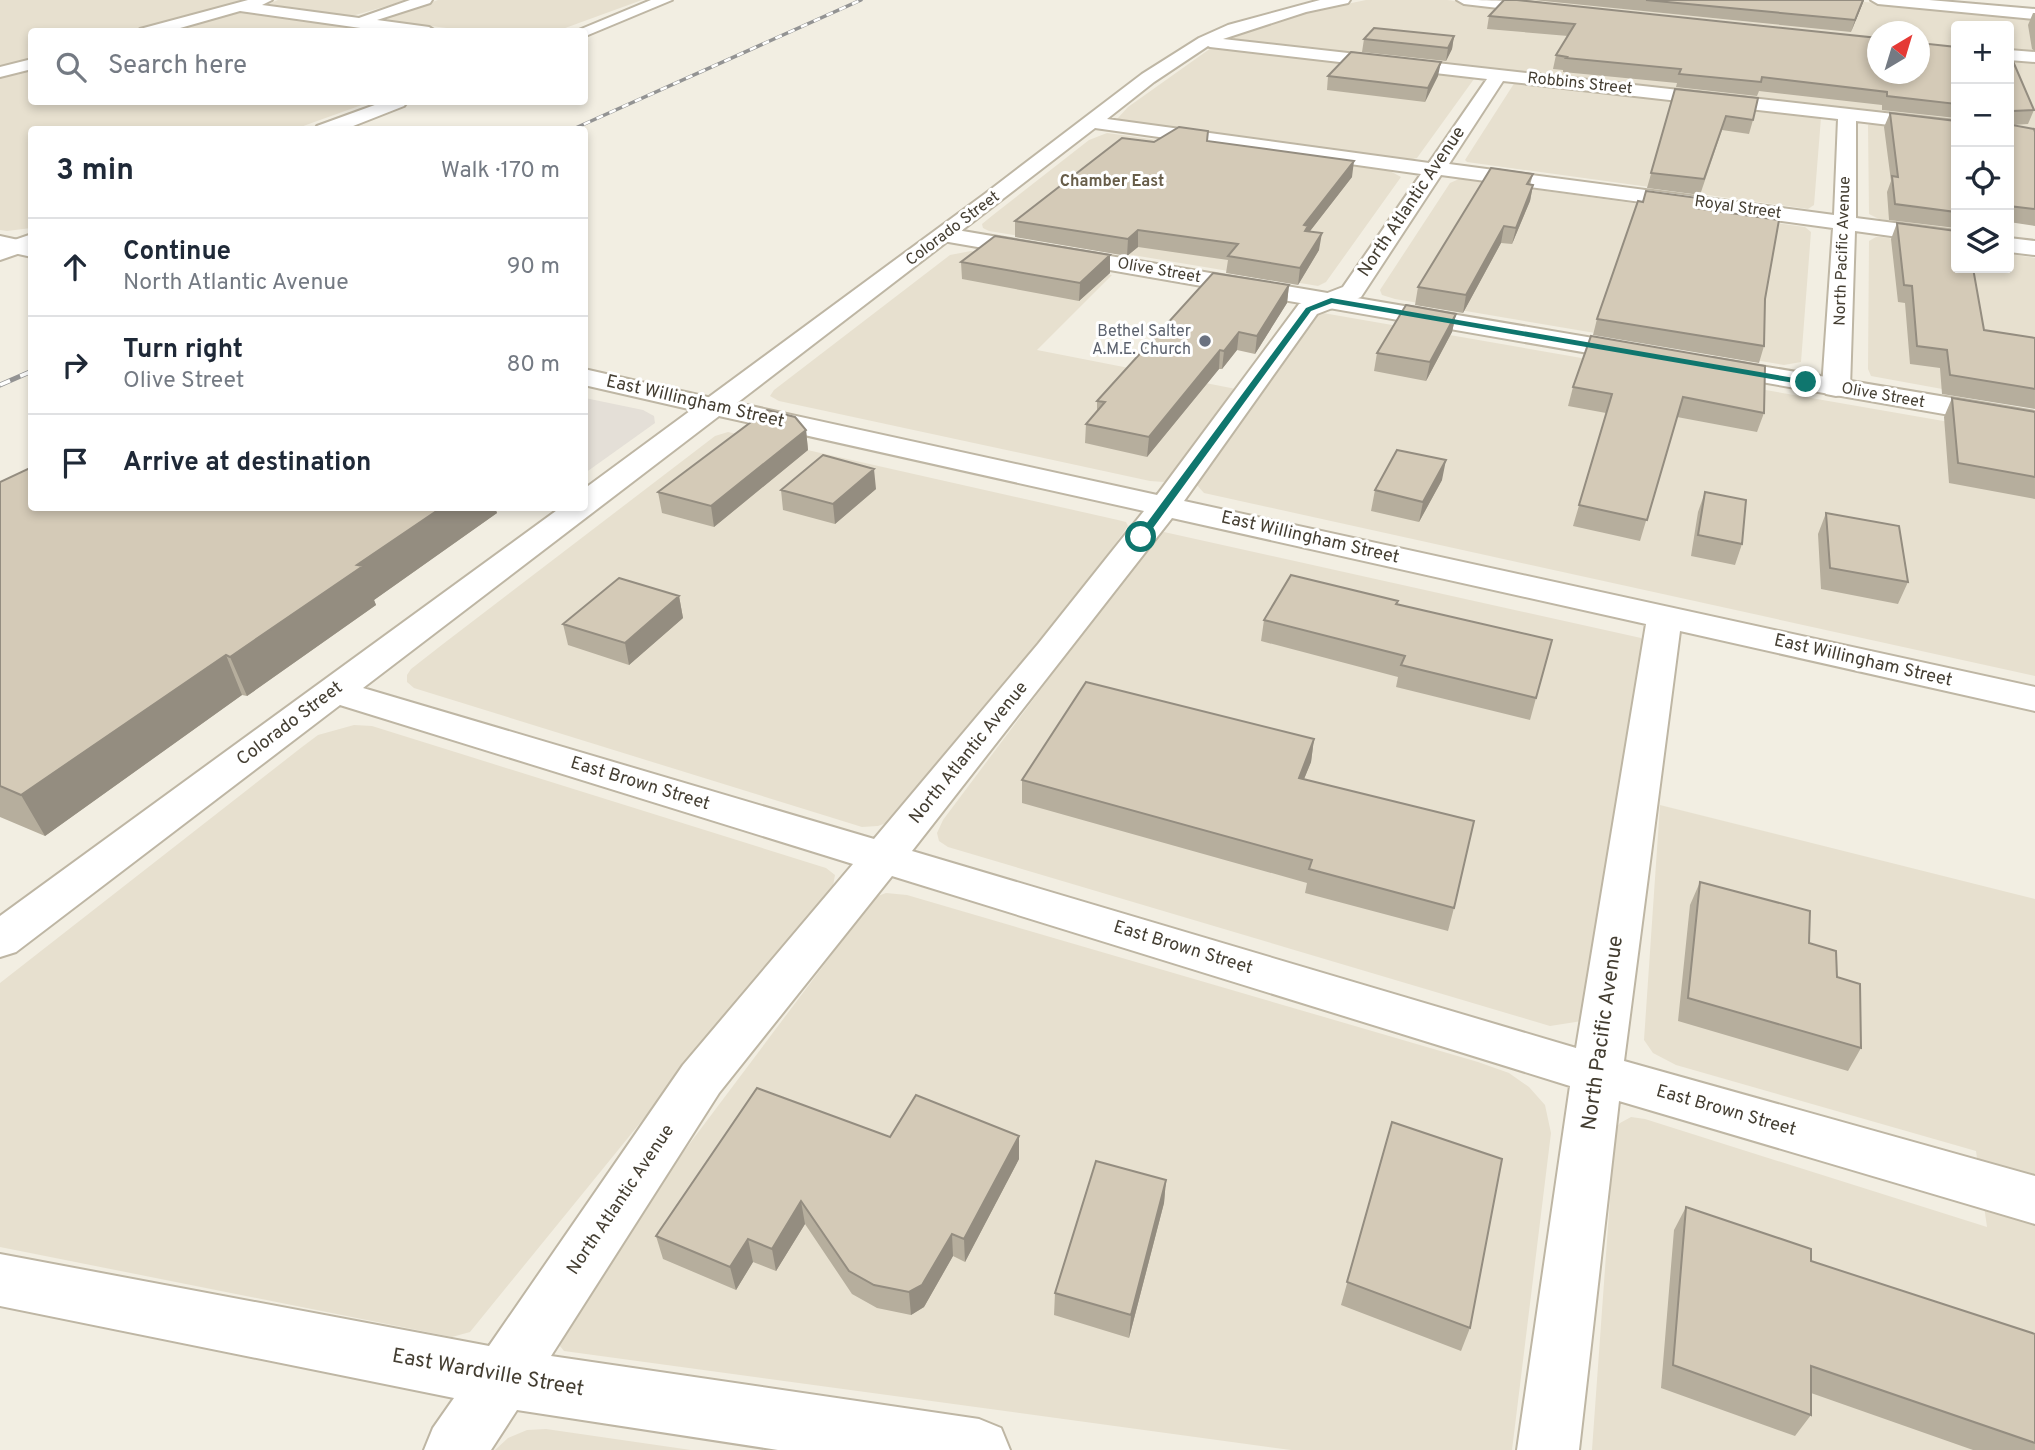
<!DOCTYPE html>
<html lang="en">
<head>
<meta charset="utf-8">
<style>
  body { margin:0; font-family:Overpass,sans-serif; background:#f2f2f3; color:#1f2937 }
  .controls { position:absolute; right:21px; top:21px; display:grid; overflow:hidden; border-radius:7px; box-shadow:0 4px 10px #0003 }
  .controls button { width:63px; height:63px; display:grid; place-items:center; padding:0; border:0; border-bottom:2px solid #e0e1e3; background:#fff; color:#1f2937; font:35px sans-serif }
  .compass { position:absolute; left:1867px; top:21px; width:63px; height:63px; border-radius:50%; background:#fff; box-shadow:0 4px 10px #0003; rotate:38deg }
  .stop { position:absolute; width:21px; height:21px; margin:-16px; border:5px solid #0f766e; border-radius:50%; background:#fff }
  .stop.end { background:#0f766e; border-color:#fff; box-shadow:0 2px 7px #0008 }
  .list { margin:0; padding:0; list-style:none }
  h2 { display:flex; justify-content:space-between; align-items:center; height:91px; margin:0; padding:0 28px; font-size:30px }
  h2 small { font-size:23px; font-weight:400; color:#747a83 }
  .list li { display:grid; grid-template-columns:46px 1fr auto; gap:21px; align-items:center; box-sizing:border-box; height:98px; padding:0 28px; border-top:2px solid #e0e1e3 }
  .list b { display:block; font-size:26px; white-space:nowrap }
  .list p { margin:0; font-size:23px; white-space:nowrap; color:#747a83 }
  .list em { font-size:23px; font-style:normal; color:#747a83 }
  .icon { flex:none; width:38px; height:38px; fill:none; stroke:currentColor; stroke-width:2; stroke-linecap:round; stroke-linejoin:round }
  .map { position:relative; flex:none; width:2035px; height:1450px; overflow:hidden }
  .search { position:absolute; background:#fff; box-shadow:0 4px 10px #0003; left:28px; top:28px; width:560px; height:77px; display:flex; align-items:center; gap:18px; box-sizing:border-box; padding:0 24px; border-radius:7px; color:#747a83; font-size:26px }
  .panel { position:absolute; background:#fff; box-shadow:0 4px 10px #0003; left:28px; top:126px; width:560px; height:385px; border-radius:7px }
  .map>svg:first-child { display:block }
  .residential { fill:#e7e0cf }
  .industrial { fill:#e4dfd7 }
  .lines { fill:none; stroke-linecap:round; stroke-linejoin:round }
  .minor-casing { stroke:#beb6a4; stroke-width:4 }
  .tertiary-casing { stroke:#beb6a4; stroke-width:4 }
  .minor { fill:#fff; fill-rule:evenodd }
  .tertiary { fill:#fff; fill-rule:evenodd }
  .rail-far1-casing { stroke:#939393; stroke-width:3.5 }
  .rail-casing { stroke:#939393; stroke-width:5 }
  .rail-far1 { stroke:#fff; stroke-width:2.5; stroke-dasharray:7; stroke-linecap:butt }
  .rail { stroke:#fff; stroke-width:3.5; stroke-dasharray:11; stroke-linecap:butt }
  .wall { fill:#b6ae9d }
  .shaded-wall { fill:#948d80 }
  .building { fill:#d4cab7; stroke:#948d80; stroke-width:2 }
  .route { fill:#0f766e }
  .worship-dot { fill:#6b7280; stroke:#fff; stroke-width:2.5 }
  .labels { text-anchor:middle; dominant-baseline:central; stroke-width:6; stroke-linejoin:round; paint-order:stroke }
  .far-street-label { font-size:16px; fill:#443e32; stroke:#fff }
  .far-neighbourhood-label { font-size:16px; font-weight:bold; fill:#675d49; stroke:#fff }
  .far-worship-label { font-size:16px; fill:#5b616d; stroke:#fff; text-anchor:end }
  .street-label { font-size:18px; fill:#443e32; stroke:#fff }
  .near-street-label { font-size:21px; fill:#443e32; stroke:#fff }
</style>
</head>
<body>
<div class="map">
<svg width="2035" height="1450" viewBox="0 0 2035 1450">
  <rect width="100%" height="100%" fill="#f2eee2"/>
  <path class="residential" d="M0,0h251l-124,31 -95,1 -1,26 -31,9z
    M278,0h130l-56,16 -84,-12z
    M438,0h204l-85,31h-86l-81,-10 -5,-3z
    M1366,0h81l131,15 300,59h42l36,-22v71l-717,-81 -8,-4 63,-23z
    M1481,0h363l191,18v37l-26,-2v-27h-53v21l-36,-3v-12h-42l-1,8z
    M244,12l4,1 143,18 -228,1z
    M1211,48h5l258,31 -57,79 -8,2 -288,-38 -4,-3 11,-12z
    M2009,57l26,3v72l-26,-3z
    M31,69l1,33h338l-75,27 -263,1 -1,98 -24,3 -7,-1v-152z
    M1515,82l303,34 3,2 -7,87 -6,4 -7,-1 -334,-46 -2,-2z
    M1878,122l78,9v99l-77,-11 -10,-5 -1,-89z
    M1107,133l283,38 11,6 -75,105 -8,4 -329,-55 -6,-3 -1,-4 11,-9 96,-75z
    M1459,179l346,48 6,5 -10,130 -17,3 -389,-66 -13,-4 -2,-5 70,-107z
    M1881,237l75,10v21h53v-14l26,4v148l-164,-30 -3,-7 1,-128 7,-4z
    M971,251l141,24 -75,75 199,39 -62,85 -10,8 -14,-1 -371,-80 -9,-5 4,-6 176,-135z
    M1323,313l712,124v239l-831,-183 -9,-10 120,-168z
    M728,432l390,88 8,2 2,4 -90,125 -146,170 -14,5 -16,1 -432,-134 -16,-5 -7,-6v-7l4,-6 32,-25 272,-208z
    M1164,532l477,106 3,4 -43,376 -51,8 -602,-179 -9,-6 -2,-8 6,-13 215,-287z
    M354,725l18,1 454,142 9,7 -2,11 -363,446 -18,5 -452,-90v-264l302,-236 16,-12z
    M1660,805l375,94v551h-443l23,-321 5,-6 11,-6 14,2 342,108 -11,-76 -300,-86 -23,-12 -9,-13z
    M886,893l21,2 571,167 31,11 20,14 16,18 6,28 -39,317h-221l-727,-99 -9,-11 11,-32 309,-411z
    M546,1429l145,21h-196l13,-12 19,-8z"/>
  <path class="industrial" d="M585,398l58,12 11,6 1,7 -70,50z"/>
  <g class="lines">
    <defs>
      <path id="minor" d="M248,0h24l-10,5 97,13 51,-18h22l-2,3 -53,17 52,7 8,5h-48l-149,-21 -74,21h-28l2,-3z
        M651,0h21l-84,35 -4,1v-4h-10z
        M1320,0h30l-2,3 -42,9 -83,27 733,82v12l-100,-12v97l100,13v14l-101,-14 -5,157 -4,6 -10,2 -10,-2 -4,-6 11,-160 -392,-53 -80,122 -44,17 -133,187 851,186v24l-355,-80 -56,430 411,115v48l-416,-123 -40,349h-62l53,-364 -678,-210 -173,217 -168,263 428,63 22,9 9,22h-232l-261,-40 -26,40h-67l9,-22 21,-30 -454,-92v-52l489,92 194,-281 170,-201 -513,-159 -324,247 -16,5v-41l560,-408h24v-19l402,-296 156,-119 57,-36 29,-13zM1208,46l2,1 277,32 -58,84 -322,-44 47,-37zM1503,81l335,38 -4,96 -385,-51zM1095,128l326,46 -78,113 -44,17 -142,191 -420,-92zM719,416l425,95 -106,133 -164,195 -511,-151zM1172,518l474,106 -70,424 -664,-197z
        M1457,0c20,0 89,0 102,9l-8,5 -87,-10z
        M1871,0h58l106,9v10l-157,-15z
        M2009,50l26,2v10l-26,-2z
        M32,59v10l-32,8v-10z
        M383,102h24l-3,4 -61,24h-28l2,-4z
        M32,234v15l-32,11v-15z
        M2009,238l26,3v14l-26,-3z"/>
      <path id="tertiary" d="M945,228l695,118 9,2 4,6 -4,6 -9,2 -703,-122 -3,-5 3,-5z
        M0,236l32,7v14l-32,-7z
        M1713,358l322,54v18l-331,-58 -4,-6 4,-6z
        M584,369l141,32 4,6 -4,6 -10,2 -131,-30z"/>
    </defs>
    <use href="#minor" class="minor-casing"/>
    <use href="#tertiary" class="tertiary-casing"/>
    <use href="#minor" class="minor"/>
    <use href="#tertiary" class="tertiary"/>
    <defs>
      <path id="rail-far1" d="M571,130l290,-130"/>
      <path id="rail" d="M0,385l32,-14"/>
    </defs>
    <use href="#rail-far1" class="rail-far1-casing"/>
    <use href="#rail" class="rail-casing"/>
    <use href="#rail-far1" class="rail-far1"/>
    <use href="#rail" class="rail"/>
  </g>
  <path class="wall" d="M1534,0h330l-13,32z
    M2033,13h2v38l-3,-2 -4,-24z
    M1489,16l467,31v71l-74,-8v-5l-123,-14 -2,5 -81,-9 1,-4 -114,-11v-2l-10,-1 3,-14 12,-19 -81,-7z
    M1454,36l-2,13 -6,12 -84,-9 2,-13z
    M2009,52l25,58 -6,14 -15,1 22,7v94l-26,-4z
    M1328,76h110l-13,26 -98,-12z
    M1675,89l78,31 -4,14 -27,-4 -22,65 -53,-7z
    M1890,113l66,8v107l-67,-8 -2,-28 4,-11 -7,-54z
    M1207,141l145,36 -42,54 9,19 -21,35 -72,-12 2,-13 -90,-13 -11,9 -112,-19v-16l139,-79z
    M1533,174l-3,11h3l-3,16 -18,43 -11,-1 -38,70 -48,-8 3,-18z
    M1695,208l70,91 -1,47 -5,17 -166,-28 4,-16z
    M1897,223l87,107 51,8v71l-93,-15 -2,-26 -30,-4 -5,-61 -7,-1 -7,-63z
    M961,262l149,11 -31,28 -117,-22z
    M1289,285l-2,18 -32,51 -18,-4 -15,19h-3l-72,88 -62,-14 1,-19 11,-13v-10z
    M1456,314l-4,18 -26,49 -52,-10 3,-18z
    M1591,336l173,77 -7,19 -80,-15 -37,124 -67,-15 33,-113 -38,-7 5,-19z
    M1952,398l83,14v87l-86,-16 -5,-66z
    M806,430l2,20 -94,77 -52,-14 -4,-21z
    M1442,480l-23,42 -48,-11 4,-21z
    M0,482l32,26h463l2,5 -123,87 2,5 -129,91 -5,-1 -197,141 -45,-19z
    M876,489l-41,35 -52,-14 -2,-20z
    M1705,492l37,52 -7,21 -44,-9 7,-44z
    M1826,513l82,69 -10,22 -77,-15 -3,-55z
    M679,596l4,22 -54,47 -61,-20 -5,-21z
    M1398,601l-1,3 155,36 -22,80 -134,-33 2,-10 -137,-36 3,-21z
    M1314,739l-3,23 -7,17 150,129 -6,23 -143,-38 2,-10 -285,-80v-23z
    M1700,882l109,61 52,105 -13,23 -170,-50 12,-116z
    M1392,1122l78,206 -9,23 -120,-46z
    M1019,1136v23l-54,103 -12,-6 -29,51 -13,8 -34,-7 -25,-14 -47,-70 -29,47 -23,-9 -17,28 -73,-31 -7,-23 234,-99z
    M1166,1180l-2,23 -35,135 -75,-23 1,-22z
    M1686,1207l125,54 224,73v116h-62l-162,-57v22l-16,21 -134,-48 13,-158z"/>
  <path class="shaded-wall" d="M1863,0h1l-13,32 4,-12z
    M1454,36l-2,13 -6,12 2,-13z
    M1441,62l-3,14 -13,26 3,-14z
    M1354,161l-2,16 -45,58 -3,-10z
    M1533,185l-3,16 -18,43 4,-16z
    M1504,226l-3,17 -38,70 3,-18z
    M1138,230v17l-11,9 1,-17z
    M1322,233l-3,17 -21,35 2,-17z
    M1110,255v18l-31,28 1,-18z
    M1289,285l-2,18 -32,51 2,-18z
    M1456,314l-4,18 -26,49 4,-19z
    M1239,332l-2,18 -15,19 2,-18z
    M1220,350l-1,19 -72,88 2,-20z
    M806,430l2,20 -94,77 -3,-21z
    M1446,460l-4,20 -23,42 4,-20z
    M874,469l2,20 -41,35 -2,-20z
    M441,508h54l2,5 -123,87 2,5 -129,91 -17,-39 127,-92z
    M679,596l4,22 -54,47 -4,-22z
    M226,655l16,40 -197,141 -24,-41z
    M1314,739l-3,23 -16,39 4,-23z
    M1019,1136v23l-54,103 -1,-23z
    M1166,1180l-2,23 -35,135 2,-23z
    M801,1201l4,23 -29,47 -4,-22z
    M952,1234l1,22 -29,51 -13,8 -2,-23z
    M748,1239l5,23 -17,28 -6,-23z"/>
  <path class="building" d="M1504,0h13l361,38v36h42v-31l36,4v57l-69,-8v-4l-125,-15 -1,5 -82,-8 2,-5 -115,-11 1,-1 -11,-2 19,-31 -86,-8z
    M1646,0h217l-8,20z
    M1374,28l80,8 -6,12 -84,-9z
    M1351,52l90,10 -13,26 -100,-12z
    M2009,52l25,58 -21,1 -1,14 22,4 1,3v77l-26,-3z
    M1675,89l83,9 -5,22 -27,-4 -22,63 -53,-6z
    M1890,113l66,8v91l-61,-8 -3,-28 6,1z
    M1179,127l29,4 -1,10 147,20 -50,64 4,1 -3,5 17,2 -22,35 -72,-12 10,-12 -100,-14 -10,9 -113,-18 107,-83 32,4z
    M1491,168l42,6 -6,10 6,1 -17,43 -12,-2 -38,69 -48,-8z
    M1646,191l52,7 -3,10 84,12 -14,79 -1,47 -167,-27 41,-118 5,1z
    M1897,223l59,8v37h17l11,62 51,8v51l-85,-14 -3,-25 -30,-4 -5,-60 -8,-1z
    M995,236l115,19 -30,28 -119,-21z
    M1213,273l76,12 -32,51 -18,-4 -15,19 -4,-1 -71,87 -63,-13 19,-22 -8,-1z
    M1406,305l50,9 -26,48 -53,-9z
    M1591,336l174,30 -1,47 -81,-16 -36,123 -68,-15 33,-111 -39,-7z
    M1952,398l83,14v65l-77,-14z
    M767,410l28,7 11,13 -95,76 -53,-14z
    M1397,450l49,10 -23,42 -48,-12z
    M823,455l51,14 -41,35 -52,-14z
    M32,467v41h409l-84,57 6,1 -133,91 -4,-2 -205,140 -21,-9v-304z
    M1705,492l41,8 -4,44 -44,-9z
    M1826,513l73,13 9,56 -78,-14z
    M1291,575l107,26 -2,3 156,36 -16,58 -135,-33 4,-9 -141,-36z
    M619,578l60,18 -54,47 -62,-19z
    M1086,682l228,57 -15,39 175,43 -20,87 -145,-39 3,-9 -290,-80z
    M1700,882l110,29 -1,32 27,8 1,26 23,7 1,64 -173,-50z
    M757,1088l133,49 26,-42 103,41 -55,103 -12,-5 -30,51 -13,7 -35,-7 -25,-14 -48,-70 -29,48 -24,-10 -18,28 -74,-31z
    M1392,1122l110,37 -32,169 -123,-46z
    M1096,1161l70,19 -35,135 -76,-22z
    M1686,1207l125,42v12l224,73v109l-224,-77v49l-138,-50z"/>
  <path class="route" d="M1331,298l475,82 4,2 -4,3 -474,-82 -21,8 -166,228h-7v-4l168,-227z"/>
  <circle class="worship-dot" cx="1205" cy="341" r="7"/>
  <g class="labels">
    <g class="far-street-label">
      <text transform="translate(1580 84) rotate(6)">Robbins Street</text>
      <text transform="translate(1738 208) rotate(8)">Royal Street</text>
      <text transform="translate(953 229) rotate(-37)">Colorado Street</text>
      <text transform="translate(1843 251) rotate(-88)">North Pacific Avenue</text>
      <text transform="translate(1159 271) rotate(10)">Olive Street</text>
      <text transform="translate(1883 396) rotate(10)">Olive Street</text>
    </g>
    <g class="far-neighbourhood-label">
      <text x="1112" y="182">Chamber East</text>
    </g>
    <g class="far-worship-label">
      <text x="1191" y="332">Bethel Salter<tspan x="1191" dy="18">A.M.E. Church</tspan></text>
    </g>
    <g class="street-label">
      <text transform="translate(1412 202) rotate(-56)">North Atlantic Avenue</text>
      <text transform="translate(695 402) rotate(13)">East Willingham Street</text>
      <text transform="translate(1310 538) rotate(13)">East Willingham Street</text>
      <text transform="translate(1863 661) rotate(13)">East Willingham Street</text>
      <text transform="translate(290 724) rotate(-37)">Colorado Street</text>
      <text transform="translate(969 753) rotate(-51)">North Atlantic Avenue</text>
      <text transform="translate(640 784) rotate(17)">East Brown Street</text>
      <text transform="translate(1183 948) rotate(17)">East Brown Street</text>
      <text transform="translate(1726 1111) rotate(16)">East Brown Street</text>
      <text transform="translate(621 1200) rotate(-56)">North Atlantic Avenue</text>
    </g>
    <g class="near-street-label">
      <text transform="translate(1603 1033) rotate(-82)">North Pacific Avenue</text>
      <text transform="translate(488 1373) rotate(10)">East Wardville Street</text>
    </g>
  </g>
</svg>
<div class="controls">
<button>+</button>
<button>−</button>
<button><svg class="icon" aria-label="locate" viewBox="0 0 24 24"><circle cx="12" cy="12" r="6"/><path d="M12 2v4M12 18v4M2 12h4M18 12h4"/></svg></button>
<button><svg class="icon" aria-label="layers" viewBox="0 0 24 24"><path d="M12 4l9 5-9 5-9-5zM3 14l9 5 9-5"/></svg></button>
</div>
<svg class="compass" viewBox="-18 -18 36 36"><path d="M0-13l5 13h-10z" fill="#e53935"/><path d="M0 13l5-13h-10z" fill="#747a83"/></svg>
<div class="stop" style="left:1141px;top:537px"></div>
<div class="stop end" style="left:1806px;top:382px"></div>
<div class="search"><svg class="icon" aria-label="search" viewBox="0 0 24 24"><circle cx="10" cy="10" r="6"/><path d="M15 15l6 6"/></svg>Search here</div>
<section class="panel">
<h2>3 min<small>Walk · 170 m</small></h2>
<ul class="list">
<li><svg class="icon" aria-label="ahead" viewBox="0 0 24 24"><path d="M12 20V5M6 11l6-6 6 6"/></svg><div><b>Continue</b><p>North Atlantic Avenue</p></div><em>90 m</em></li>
<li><svg class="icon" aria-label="right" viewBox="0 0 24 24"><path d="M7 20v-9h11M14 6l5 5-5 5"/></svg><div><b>Turn right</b><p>Olive Street</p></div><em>80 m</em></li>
<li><svg class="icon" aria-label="arrive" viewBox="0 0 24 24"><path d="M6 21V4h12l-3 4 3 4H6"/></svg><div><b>Arrive at destination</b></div></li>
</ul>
</section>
</div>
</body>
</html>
